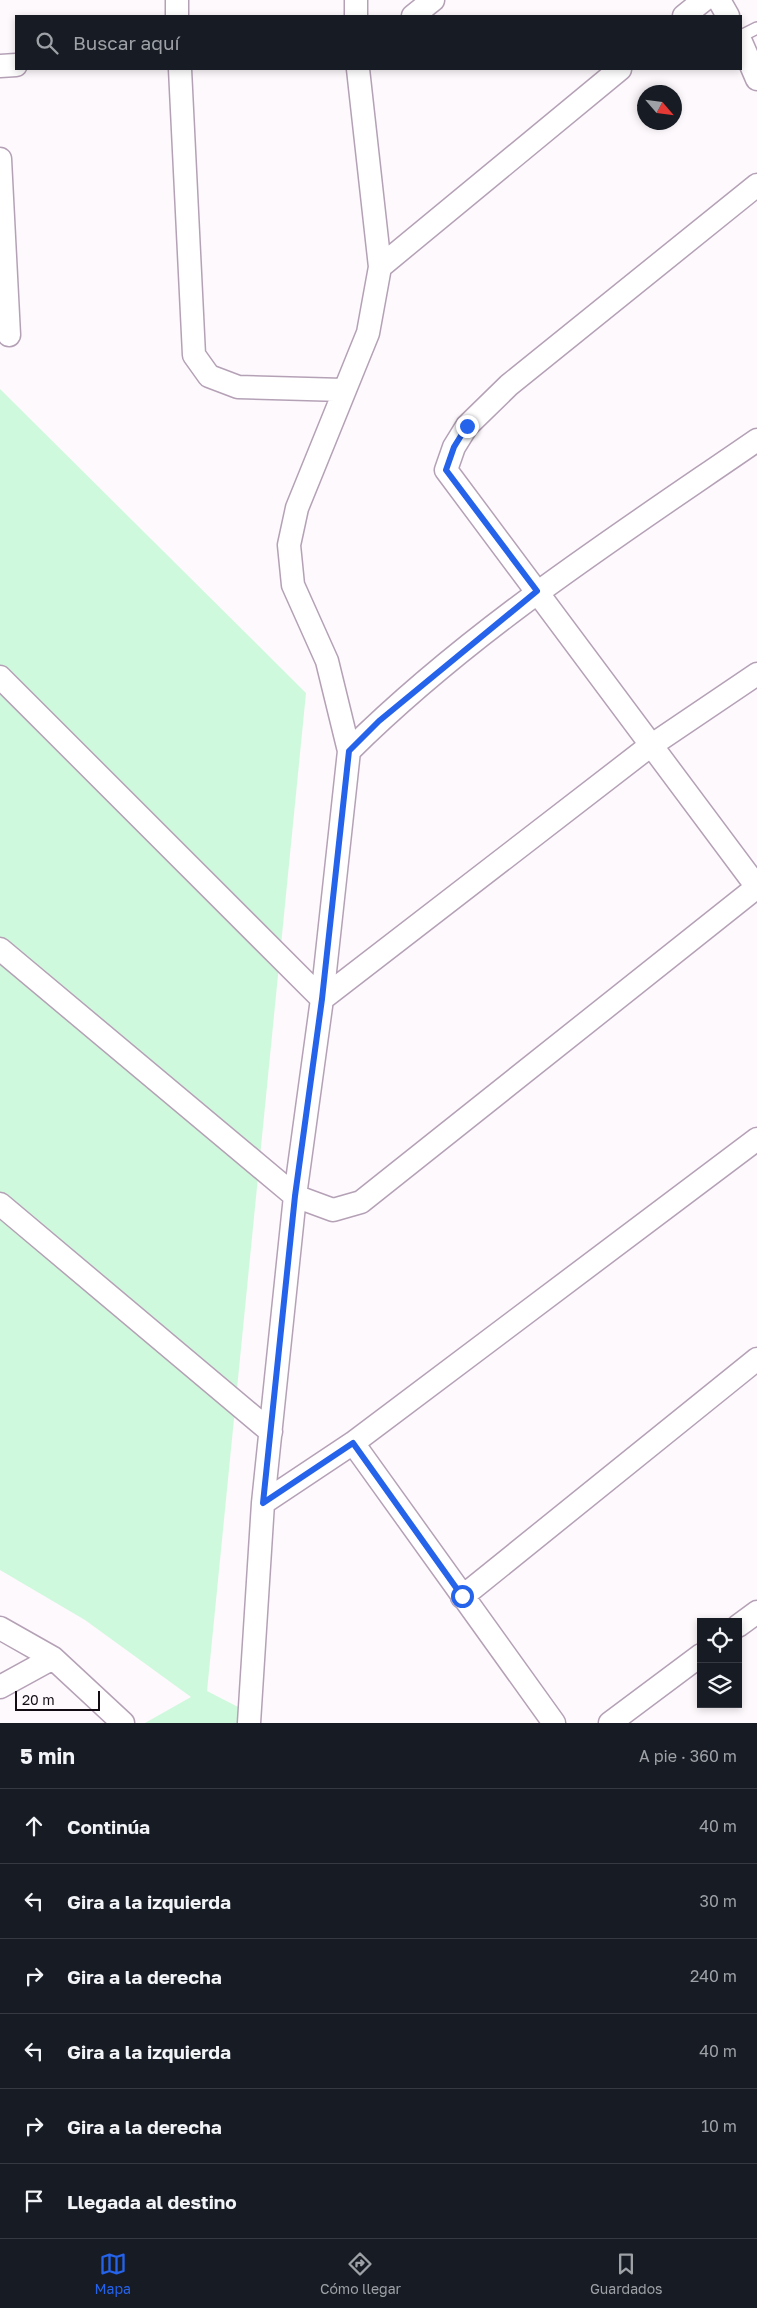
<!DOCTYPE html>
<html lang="es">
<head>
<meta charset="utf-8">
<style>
  body { margin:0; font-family:"Golos Text",sans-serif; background:#242831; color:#f1f3f6 }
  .controls { position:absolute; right:15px; bottom:15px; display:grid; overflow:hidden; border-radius:0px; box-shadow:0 2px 8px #0003 }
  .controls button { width:45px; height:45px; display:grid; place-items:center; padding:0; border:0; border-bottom:1px solid #363941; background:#171b24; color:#f1f3f6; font:25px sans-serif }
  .compass { position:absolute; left:637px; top:85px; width:45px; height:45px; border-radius:50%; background:#171b24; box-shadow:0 2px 8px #0003; rotate:118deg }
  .scale { position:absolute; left:15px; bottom:12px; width:85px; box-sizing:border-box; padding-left:5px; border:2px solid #130c13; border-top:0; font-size:14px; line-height:18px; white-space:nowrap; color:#130c13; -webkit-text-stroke:4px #fdf9fd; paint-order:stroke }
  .stop { position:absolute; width:15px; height:15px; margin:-11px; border:4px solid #2563eb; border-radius:50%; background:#fff }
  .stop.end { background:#2563eb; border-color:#fff; box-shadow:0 1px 5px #0008 }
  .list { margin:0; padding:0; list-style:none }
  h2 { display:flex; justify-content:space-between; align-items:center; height:65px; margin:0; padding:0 20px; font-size:21px }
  h2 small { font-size:16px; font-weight:400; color:#9ea1a6 }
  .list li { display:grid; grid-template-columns:32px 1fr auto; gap:15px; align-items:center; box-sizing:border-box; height:75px; padding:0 20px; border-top:1px solid #363941 }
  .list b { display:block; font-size:19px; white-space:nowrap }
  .list em { font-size:16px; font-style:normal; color:#9ea1a6 }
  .icon { flex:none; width:28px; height:28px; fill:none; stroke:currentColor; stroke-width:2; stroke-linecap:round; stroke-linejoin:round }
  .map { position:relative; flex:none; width:757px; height:1723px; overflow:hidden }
  .search { position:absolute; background:#171b24; box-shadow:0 2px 8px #0003; left:15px; right:15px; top:15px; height:55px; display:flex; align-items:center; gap:12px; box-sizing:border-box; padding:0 18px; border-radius:0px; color:#9ea1a6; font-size:19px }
  .sheet { height:515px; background:#171b24 }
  nav { display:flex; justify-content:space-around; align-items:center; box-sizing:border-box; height:70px; border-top:1px solid #363941; background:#171b24; font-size:14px; color:#9ea1a6 }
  nav a { display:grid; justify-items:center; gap:2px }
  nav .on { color:#2563eb }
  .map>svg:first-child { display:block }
  .green { fill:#cff9dc }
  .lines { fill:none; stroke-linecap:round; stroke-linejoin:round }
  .lane-casing { stroke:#b5a1b6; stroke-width:14 }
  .street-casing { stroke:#b5a1b6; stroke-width:25 }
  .lane { stroke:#fff; stroke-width:11 }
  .street { stroke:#fff; stroke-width:22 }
  .route { stroke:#2563eb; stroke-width:6 }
</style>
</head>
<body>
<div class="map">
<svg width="757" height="1723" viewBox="0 0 757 1723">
  <rect width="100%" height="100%" fill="#fdf9fd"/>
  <path class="green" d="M0,389l306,304 -99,998 33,17 -1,15h-94l46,-26 -106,-77 -85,-50z"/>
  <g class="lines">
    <defs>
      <path id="lane" d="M741,36l16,-8"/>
      <path id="street" d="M177,0v16
        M356,0v16
        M719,0l9,16
        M413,16l20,-16
        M684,16l20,-16
        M741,42l16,37
        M0,66l16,-1
        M180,69l14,286 15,21 29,11 105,3
        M0,159l9,176
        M757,185l-248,200 -42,41 -13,21 -8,23 311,417
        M380,267l240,-198
        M0,677l322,322 324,-250 111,-75
        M349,751c121,-120 267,-214 408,-311
        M0,949l295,247 38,14 28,-8 396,-315
        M0,1204l271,228
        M353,1443l201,280
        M263,1503l90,-60 404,-304
        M462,1597l295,-238
        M738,1626l19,-14
        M0,1628l53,30 70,65
        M0,1687l53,-29
        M249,1723l14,-220 32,-307 27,-197 27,-248 -22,-90 -34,-76 -4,-40 8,-37 71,-175 12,-66 -22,-198
        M610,1723l91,-68"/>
    </defs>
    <use href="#lane" class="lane-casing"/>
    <use href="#street" class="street-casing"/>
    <use href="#lane" class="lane"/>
    <use href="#street" class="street"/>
  </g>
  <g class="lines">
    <path class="route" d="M462,1596l-109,-153 -90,60 32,-307 27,-197 27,-248 30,-30 158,-130 -91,-121 8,-23 13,-21"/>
  </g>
</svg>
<div class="controls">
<button><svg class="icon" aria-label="locate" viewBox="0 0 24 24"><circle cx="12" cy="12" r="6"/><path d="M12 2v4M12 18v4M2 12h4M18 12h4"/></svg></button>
<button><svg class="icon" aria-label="layers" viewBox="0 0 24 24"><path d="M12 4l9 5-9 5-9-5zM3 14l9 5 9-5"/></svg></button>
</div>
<svg class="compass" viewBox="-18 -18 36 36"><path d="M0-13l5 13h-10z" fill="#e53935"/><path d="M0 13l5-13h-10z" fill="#9ea1a6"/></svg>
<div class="scale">20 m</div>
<div class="stop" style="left:462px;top:1596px"></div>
<div class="stop end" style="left:467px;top:426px"></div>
<div class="search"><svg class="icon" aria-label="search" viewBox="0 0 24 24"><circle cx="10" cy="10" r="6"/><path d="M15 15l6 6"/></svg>Buscar aquí</div>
</div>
<section class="sheet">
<h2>5 min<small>A pie · 360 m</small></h2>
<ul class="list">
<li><svg class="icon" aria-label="ahead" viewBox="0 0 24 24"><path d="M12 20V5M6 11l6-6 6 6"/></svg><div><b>Continúa</b></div><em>40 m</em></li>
<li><svg class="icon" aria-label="left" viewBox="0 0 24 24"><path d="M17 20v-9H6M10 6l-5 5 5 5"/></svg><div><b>Gira a la izquierda</b></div><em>30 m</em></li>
<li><svg class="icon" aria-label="right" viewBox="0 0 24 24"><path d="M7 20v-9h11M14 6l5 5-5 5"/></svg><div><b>Gira a la derecha</b></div><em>240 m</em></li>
<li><svg class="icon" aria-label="left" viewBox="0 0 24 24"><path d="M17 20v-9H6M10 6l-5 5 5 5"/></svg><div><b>Gira a la izquierda</b></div><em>40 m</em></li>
<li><svg class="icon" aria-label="right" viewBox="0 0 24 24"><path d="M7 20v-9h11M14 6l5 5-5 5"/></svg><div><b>Gira a la derecha</b></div><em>10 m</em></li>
<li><svg class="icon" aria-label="arrive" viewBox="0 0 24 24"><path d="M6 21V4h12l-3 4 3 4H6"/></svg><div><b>Llegada al destino</b></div></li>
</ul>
</section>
<nav>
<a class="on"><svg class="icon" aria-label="map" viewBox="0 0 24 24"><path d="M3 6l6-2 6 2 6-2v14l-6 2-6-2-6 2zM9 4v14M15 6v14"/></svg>Mapa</a>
<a><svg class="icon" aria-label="directions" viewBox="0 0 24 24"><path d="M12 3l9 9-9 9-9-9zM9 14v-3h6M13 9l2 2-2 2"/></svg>Cómo llegar</a>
<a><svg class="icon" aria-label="saved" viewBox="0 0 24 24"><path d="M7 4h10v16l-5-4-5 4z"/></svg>Guardados</a>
</nav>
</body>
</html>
